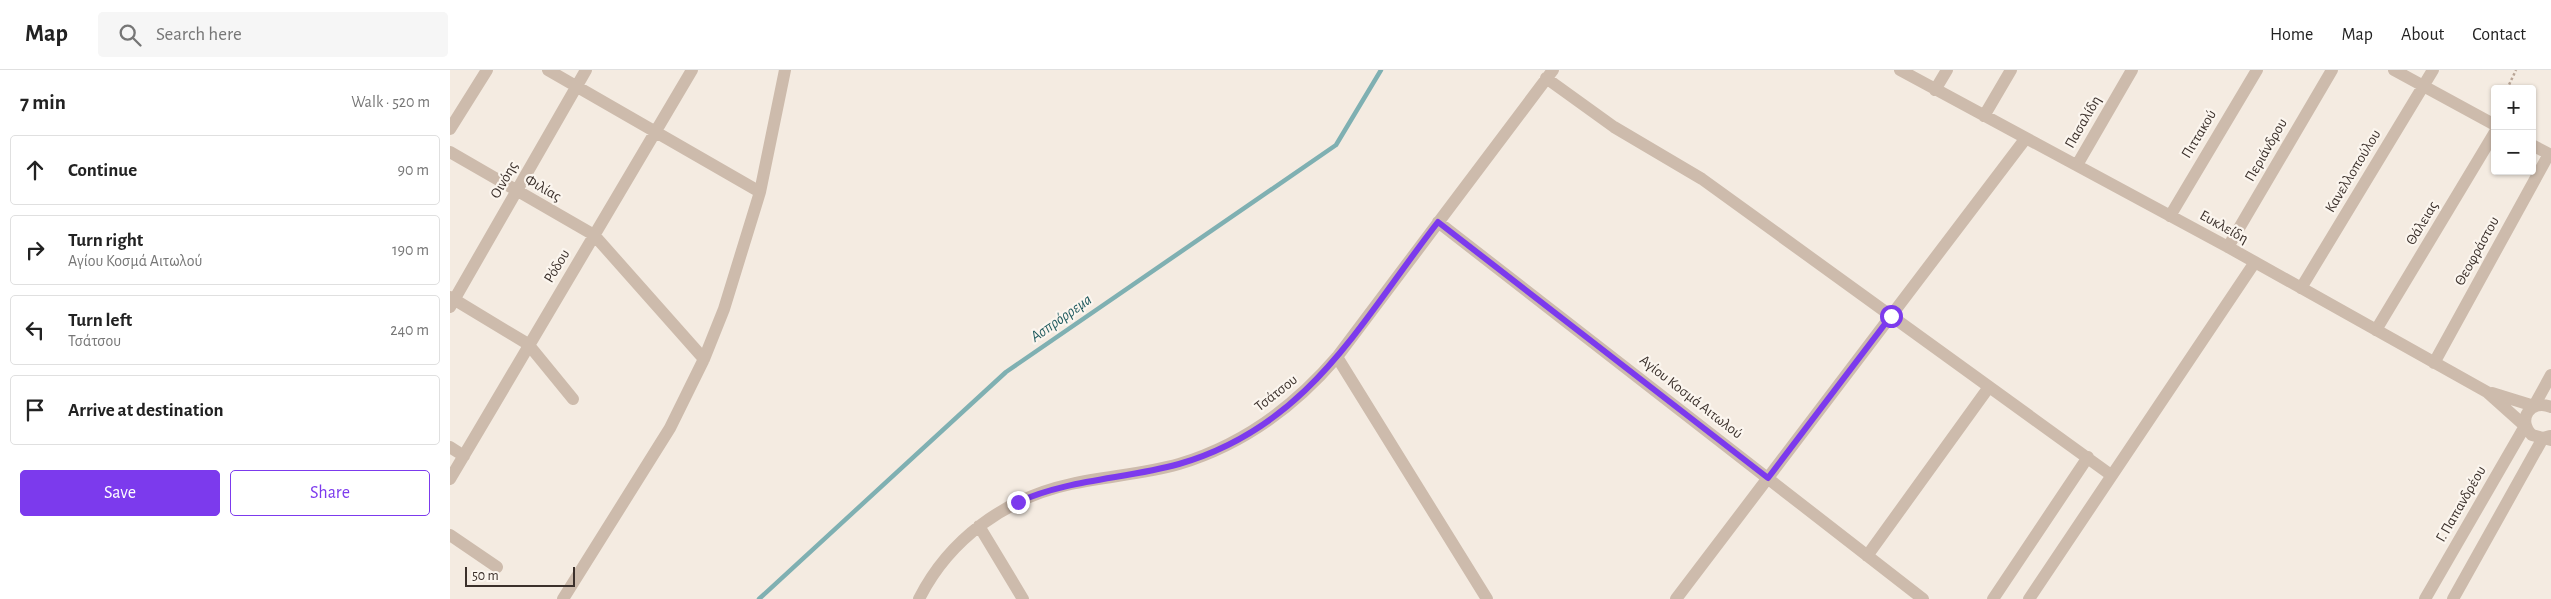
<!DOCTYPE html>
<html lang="en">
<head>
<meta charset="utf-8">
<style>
  body { margin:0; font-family:"Alegreya Sans",sans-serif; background:#f6f6f6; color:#222 }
  .controls { position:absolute; right:15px; top:15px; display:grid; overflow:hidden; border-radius:5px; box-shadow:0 1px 4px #0004 }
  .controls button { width:45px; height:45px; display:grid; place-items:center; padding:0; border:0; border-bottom:1px solid #e0e0e0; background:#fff; color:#222; font:25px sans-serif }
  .scale { position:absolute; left:15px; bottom:12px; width:110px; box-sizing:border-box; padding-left:5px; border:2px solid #3b302b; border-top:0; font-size:14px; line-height:18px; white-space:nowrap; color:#3b302b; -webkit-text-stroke:4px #fbf5ee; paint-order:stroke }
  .stop { position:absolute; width:15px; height:15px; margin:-11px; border:4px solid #7c3aed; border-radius:50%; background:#fff }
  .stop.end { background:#7c3aed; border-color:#fff; box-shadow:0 1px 5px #0008 }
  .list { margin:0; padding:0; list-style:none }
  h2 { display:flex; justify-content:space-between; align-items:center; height:65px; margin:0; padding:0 20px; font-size:21px }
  h2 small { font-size:16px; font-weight:400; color:#767676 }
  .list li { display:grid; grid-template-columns:32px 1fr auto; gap:15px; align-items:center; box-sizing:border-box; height:70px; margin:0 10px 10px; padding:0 10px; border:1px solid #e0e0e0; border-radius:5px }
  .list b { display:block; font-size:19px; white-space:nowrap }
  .list p { margin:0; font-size:16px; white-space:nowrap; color:#767676 }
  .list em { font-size:16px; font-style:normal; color:#767676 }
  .actions { display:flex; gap:10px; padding:15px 20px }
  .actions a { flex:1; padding:11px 0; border:1px solid #7c3aed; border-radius:5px; text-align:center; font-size:18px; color:#7c3aed }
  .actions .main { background:#7c3aed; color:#fff }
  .icon { flex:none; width:28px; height:28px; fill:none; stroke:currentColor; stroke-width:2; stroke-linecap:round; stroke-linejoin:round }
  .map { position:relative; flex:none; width:2101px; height:529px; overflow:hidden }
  header { display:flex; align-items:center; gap:30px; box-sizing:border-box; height:70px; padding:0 25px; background:#fff; border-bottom:1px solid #e0e0e0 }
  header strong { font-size:24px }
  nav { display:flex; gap:28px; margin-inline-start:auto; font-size:18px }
  .search { width:350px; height:45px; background:#f6f6f6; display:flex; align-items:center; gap:12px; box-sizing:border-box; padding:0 18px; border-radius:5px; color:#767676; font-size:19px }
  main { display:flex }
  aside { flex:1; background:#fff }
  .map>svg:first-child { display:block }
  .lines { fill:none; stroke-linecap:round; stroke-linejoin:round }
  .stream { stroke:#7fb0b2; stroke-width:4.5 }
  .path { stroke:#b9a596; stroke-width:2.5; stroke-dasharray:2.5 2.5; stroke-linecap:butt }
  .minor { stroke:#cdbbac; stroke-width:12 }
  .route { stroke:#7c3aed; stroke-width:6 }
  .labels { text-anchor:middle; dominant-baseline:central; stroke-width:4.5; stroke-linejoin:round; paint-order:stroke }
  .street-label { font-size:15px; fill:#3b302b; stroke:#fbf5ee }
  .water-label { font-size:16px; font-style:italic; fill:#1f5a5e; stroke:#fbf5ee }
</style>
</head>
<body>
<header>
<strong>Map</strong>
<div class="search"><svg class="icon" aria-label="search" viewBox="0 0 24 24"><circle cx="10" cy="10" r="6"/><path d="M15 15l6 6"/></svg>Search here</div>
<nav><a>Home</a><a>Map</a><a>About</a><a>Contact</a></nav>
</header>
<main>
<aside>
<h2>7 min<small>Walk · 520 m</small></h2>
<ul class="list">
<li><svg class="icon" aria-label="ahead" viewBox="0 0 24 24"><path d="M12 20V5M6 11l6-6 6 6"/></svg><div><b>Continue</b></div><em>90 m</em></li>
<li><svg class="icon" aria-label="right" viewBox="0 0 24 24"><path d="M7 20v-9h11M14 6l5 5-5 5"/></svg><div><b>Turn right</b><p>Αγίου Κοσμά Αιτωλού</p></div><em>190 m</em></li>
<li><svg class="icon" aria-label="left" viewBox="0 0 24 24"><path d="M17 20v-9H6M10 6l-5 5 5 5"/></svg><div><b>Turn left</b><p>Τσάτσου</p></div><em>240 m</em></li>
<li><svg class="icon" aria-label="arrive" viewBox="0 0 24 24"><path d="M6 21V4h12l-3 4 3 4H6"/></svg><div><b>Arrive at destination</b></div></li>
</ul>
<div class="actions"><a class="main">Save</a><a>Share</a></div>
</aside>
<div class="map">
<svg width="2101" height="529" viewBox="0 0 2101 529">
  <rect width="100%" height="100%" fill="#f4ebe1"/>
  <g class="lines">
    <path class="stream" d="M309,529l247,-227 330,-227 45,-75"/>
    <path class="path" d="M2057,19l9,-19"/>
    <path class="minor" d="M98,0l212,122
      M1450,0l328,177 259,145 38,34 -100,173
      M1944,0l101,55
      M1096,8l68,49 88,52 409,296
      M1485,20l12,-20
      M1534,46l27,-46
      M0,59l37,-59
      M2082,75l19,10
      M0,82l144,83 110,124
      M1627,95l55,-95
      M1720,146l87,-146
      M988,152l485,377
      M1778,177l104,-177
      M1851,218l132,-218
      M0,227l78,47 45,55
      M0,237l136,-237
      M1926,260l119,-198
      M887,287l150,242
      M1984,293l115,-209
      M2042,323l42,13 17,-31
      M2100,366l-7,2 -11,-3c-16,-15 -1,-37 19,-28
      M0,377l14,9
      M0,409l242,-409
      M529,456l44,73
      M0,465l47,32
      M1417,486l122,-169
      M113,529l107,-171 34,-69 20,-50 36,-117 25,-122
      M469,529c30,-60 87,-101 152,-115 36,-8 73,-10 108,-20 63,-19 116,-58 158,-107l216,-287
      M1226,529l350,-461
      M1543,529l95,-142
      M1579,529l226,-337
      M2003,529l90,-161 8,2"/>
  </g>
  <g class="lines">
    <path class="route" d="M568,432c51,-23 107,-23 161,-38 131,-38 181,-142 259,-242l330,256 123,-162"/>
  </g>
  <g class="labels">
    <g class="street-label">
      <text transform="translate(1633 52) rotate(-60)">Πασαλίδη</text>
      <text transform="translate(1749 64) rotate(-59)">Πιττακού</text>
      <text transform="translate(1816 80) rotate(-60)">Περιάνδρου</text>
      <text transform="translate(1903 101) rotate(-59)">Κανελλοπούλου</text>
      <text transform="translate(54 110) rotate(-60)">Οινόης</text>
      <text transform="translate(93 118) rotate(30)">Φιλίας</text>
      <text transform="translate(1972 153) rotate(-59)">Θάλειας</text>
      <text transform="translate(1774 157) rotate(29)">Ευκλείδη</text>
      <text transform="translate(2027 181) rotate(-61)">Θεοφράστου</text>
      <text transform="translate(107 196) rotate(-59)">Ρόδου</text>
      <text transform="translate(826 323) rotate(-38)">Τσάτσου</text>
      <text transform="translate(1241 327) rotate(38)">Αγίου Κοσμά Αιτωλού</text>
      <text transform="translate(2011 434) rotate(-60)">Γ. Παπανδρέου</text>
    </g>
    <g class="water-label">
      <text transform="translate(611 248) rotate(-35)">Ασπρόρρεμα</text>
    </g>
  </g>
</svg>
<div class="controls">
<button>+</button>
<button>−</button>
</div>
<div class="scale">50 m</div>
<div class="stop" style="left:1441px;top:246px"></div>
<div class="stop end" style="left:568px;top:432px"></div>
</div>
</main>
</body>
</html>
